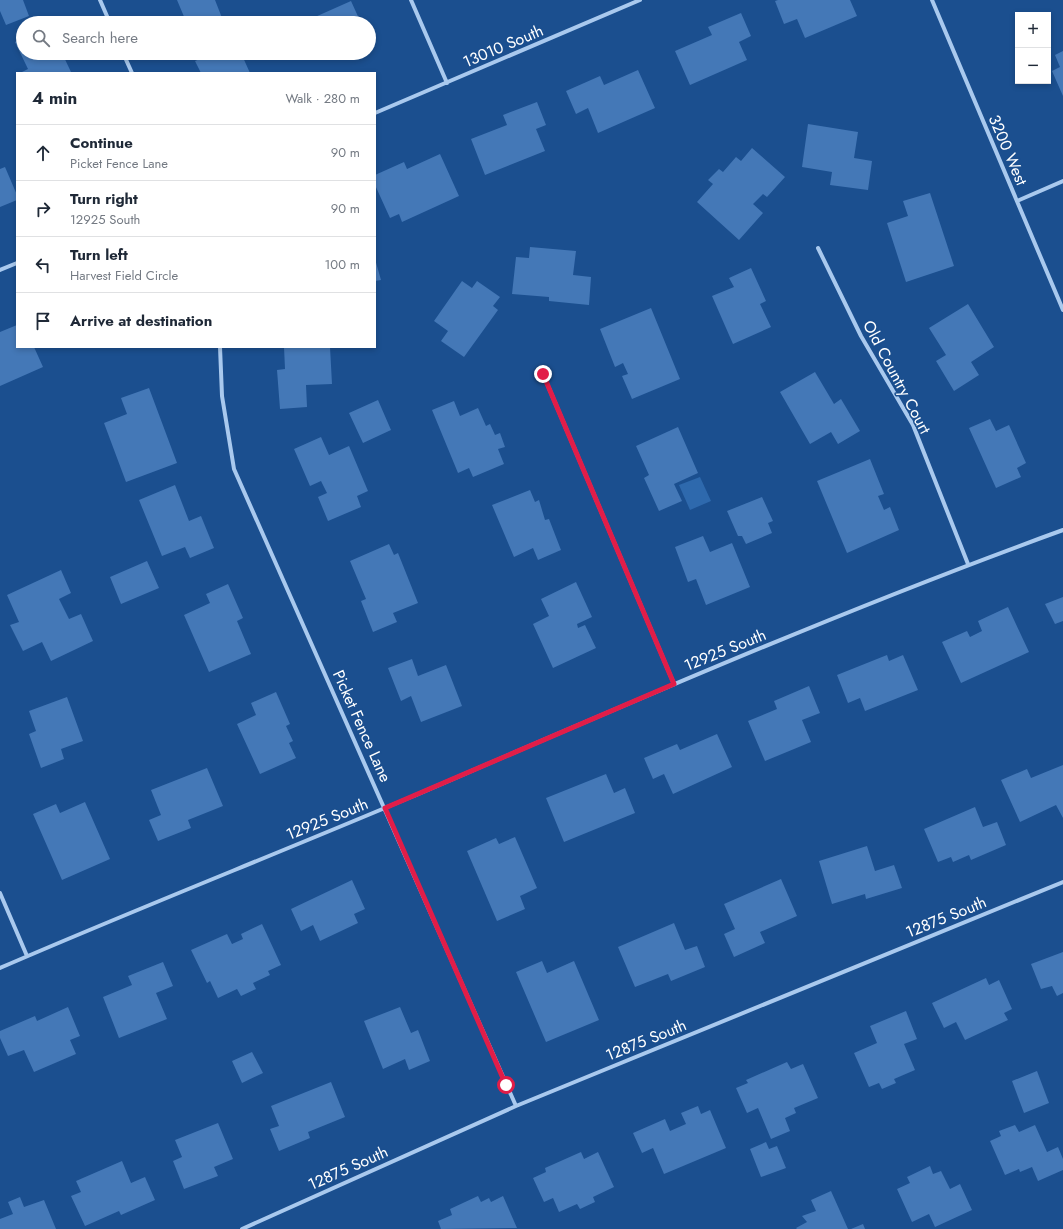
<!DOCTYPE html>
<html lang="en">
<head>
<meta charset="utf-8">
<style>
  body { margin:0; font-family:Jost,sans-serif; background:#f2f2f3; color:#1f2937 }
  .controls { position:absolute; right:12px; top:12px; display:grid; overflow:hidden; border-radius:0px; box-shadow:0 2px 6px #0003 }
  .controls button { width:36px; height:36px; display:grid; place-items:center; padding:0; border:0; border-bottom:1px solid #e0e1e3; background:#fff; color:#1f2937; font:20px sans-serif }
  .stop { position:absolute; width:12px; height:12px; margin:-9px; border:3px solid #e11d48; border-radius:50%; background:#fff }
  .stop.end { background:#e11d48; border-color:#fff; box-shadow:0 1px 4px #0008 }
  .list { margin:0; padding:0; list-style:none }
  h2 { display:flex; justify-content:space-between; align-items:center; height:52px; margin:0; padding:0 16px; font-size:17px }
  h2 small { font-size:13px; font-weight:400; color:#747a83 }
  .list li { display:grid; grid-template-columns:26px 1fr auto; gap:12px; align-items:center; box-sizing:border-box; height:56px; padding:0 16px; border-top:1px solid #e0e1e3 }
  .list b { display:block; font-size:15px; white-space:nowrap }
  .list p { margin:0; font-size:13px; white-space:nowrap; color:#747a83 }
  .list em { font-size:13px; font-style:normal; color:#747a83 }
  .icon { flex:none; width:22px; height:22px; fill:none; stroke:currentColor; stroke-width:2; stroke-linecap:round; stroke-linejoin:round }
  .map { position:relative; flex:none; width:1063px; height:1229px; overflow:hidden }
  .search { position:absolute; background:#fff; box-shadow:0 2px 6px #0003; left:16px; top:16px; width:360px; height:44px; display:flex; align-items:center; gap:10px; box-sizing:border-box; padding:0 14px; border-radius:22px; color:#747a83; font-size:15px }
  .panel { position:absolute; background:#fff; box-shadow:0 2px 6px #0003; left:16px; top:72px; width:360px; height:276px; border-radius:0px }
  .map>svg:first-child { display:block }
  .green { fill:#2e69ad }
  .building { fill:#4478b7 }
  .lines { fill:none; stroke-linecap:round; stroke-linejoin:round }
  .minor { stroke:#a9c9ee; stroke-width:4 }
  .route { stroke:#e11d48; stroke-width:5 }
  .labels { text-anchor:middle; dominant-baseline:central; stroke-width:3; stroke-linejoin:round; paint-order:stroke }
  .street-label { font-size:16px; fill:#fff; stroke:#1b4f8f }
</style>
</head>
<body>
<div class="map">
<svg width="1063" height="1229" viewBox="0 0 1063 1229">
  <rect width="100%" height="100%" fill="#1b4f8f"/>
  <path class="green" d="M700,477l11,24 -21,9 -11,-25z"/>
  <path class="building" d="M0,0h23l6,16 -23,9 -6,-14z
    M177,0h38l9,23h-44l-1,-2 6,-2z
    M778,0h72l7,16 -52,22 -8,-19 -13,5 -9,-23z
    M351,1l10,22h-43l-3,-6z
    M741,13l10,23 -12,6 8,18 -57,25 -15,-34 37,-16 -4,-8z
    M23,38v15h39l9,19 -51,1 8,-4 -13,-27z
    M1063,51v45l-11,-25 8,-4 -5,-12z
    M214,53h27l9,20h-49l-6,-12z
    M331,53h14l-12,5z
    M638,70l17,38 -57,25 -10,-25 -12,6 -10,-23 34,-15 4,9z
    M537,102l9,23 -10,4 9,22 -60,24 -14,-36 36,-14 -4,-10z
    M808,124l50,8 -4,26 18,3 -4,29 -38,-5 2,-13 -30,-5z
    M752,148l33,29 -18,20 -4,-3 -10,10 10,9 -24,27 -42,-38 16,-18 -5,-4 11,-11 4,3 13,-15 5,4z
    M440,154l19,42 -57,26 -3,-8 -9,4 -15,-33v-10l29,-13 3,7z
    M5,167l12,28v5l-17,7v-38z
    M930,193l24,73 -48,16 -19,-59 21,-7 -5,-15z
    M530,247l46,4 -3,24 18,2 -2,28 -40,-4v-4l-37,-3 4,-37 13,1z
    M375,259l6,21 -6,1z
    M751,268l15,33 -6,3 11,23 -38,17 -21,-48 22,-9 -5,-9z
    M462,281l10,7 5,-7 23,16 -7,9 5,4 -34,47 -23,-16 7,-10 -14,-10z
    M968,304l26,43 -23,15 8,13 -25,16 -18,-30 10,-6 -17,-27z
    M651,308l29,71 -48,20 -10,-23 6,-2 -5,-11 -8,4 -15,-38z
    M17,325v22h17l9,20 -43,19v-54z
    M284,347h46l2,37 -26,1 1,22 -27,2 -3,-39 8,-1z
    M815,372l19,32 7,-5 19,32 -22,13 -7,-12 -21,12 -30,-52z
    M149,388l28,75 -51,19 -22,-59 23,-9 -6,-16z
    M378,400l13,30 -28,13 -14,-30z
    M454,401l6,15 18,-8 8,18 4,-2 5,11 5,-2 5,14 -7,2 6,15 -31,13 -4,-9 -11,5 -26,-63z
    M990,419l6,12 13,-6 17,38 -9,5 4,9 -25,11 -27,-60z
    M678,427l20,46 -24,11 8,17 -23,10 -15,-33 5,-3 -13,-29z
    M321,437l8,18 20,-9 19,45 -11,5 4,11 -33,14 -10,-24 9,-4 -6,-12 -11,5 -16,-37z
    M870,459l14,35 -6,2 6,14 6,-3 9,23 -52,23 -30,-72z
    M175,485l14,36 12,-5 13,32 -24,10 -5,-11 -23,9 -23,-56z
    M530,490l5,12 4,-2 6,20 4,-1 12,31 -23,10 -5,-12 -19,9 -22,-52z
    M762,497l11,24 -5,2 4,10 -26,11 -4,-8h-4l-11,-25z
    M703,536l7,16 22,-9 18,44 -44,18 -10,-26 -8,3 -13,-35z
    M389,544l5,11 4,-2 20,50 -25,10 4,9 -24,10 -12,-31 5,-2 -16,-38z
    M147,561l12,27 -38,16 -11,-27z
    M61,570l10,23 -12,6 10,20 12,-5 12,27 -42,20 -9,-19 -19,9 -13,-26 9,-3 -12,-27z
    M576,582l16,35 -15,7 1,4 7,-3 11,23 -43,20 -20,-44 16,-8 -8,-17z
    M228,584l15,34 -6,3 14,33 -42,18 -25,-57 26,-12 -4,-9z
    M1063,597v24l-8,3 -10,-20z
    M1008,607l21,45 -68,31 -19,-41 25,-11 3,6 12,-6 -4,-10z
    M887,655l2,6 14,-6 15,35 -53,21 -5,-13 -12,5 -11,-28z
    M412,659l6,17 28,-11 16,41 -41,16 -10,-26 -10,5 -13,-33z
    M809,686l11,27 -18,7 9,22 -46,19 -17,-40 29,-12 -3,-8z
    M276,692l14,32 -4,2 7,15 -4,2 7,15 -36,16 -23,-50 19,-9 -5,-12z
    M67,697l16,44 -22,8 3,10 -23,9 -12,-34 7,-3 -7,-20z
    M717,734l15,33 -59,27 -9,-20 -11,5 -9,-21 33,-14 3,6z
    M1063,765v53l-7,-13 -36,17 -19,-42 26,-11 4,9z
    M207,768l16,38 -35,14 3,8 -33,13 -9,-21 12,-5 -10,-25z
    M606,774l8,19 11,-5 10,25 -71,29 -18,-44z
    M85,802l25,57 -48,21 -29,-66 23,-10 4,9z
    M975,807l8,20 14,-5 9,23 -35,15 -2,-5 -16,7 -2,-5 -13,5 -14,-33z
    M515,837l22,51 -17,8 5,13 -28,12 -30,-70 29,-13 3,6z
    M867,846l8,25 19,-6 8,23 -36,11 -1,-5 -33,10 -13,-43z
    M781,879l16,37 -37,16 5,11 -31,14 -10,-23 11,-5 -11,-25z
    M352,880l13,29 -11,5 4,9 -38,18 -7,-16 -12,6 -10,-22z
    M674,923l11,27 12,-4 8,21 -34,14 -3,-7 -33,13 -17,-40z
    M262,924l19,41 -13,6 2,4 -17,8 3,6 -15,7 -4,-7 -19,9 -8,-17 -3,2 -16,-33 36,-16 5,10 11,-5 -2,-5z
    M1063,952v41l-6,3 -5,-10 -11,3 -10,-25z
    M542,961l5,12 27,-12 25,59 -53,22 -30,-70z
    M163,962l10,24 -17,7 11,26 -48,19 -16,-41 29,-12 -4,-9z
    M986,978l3,7 10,-5 13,29 -8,4 4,7 -43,20 -9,-18 -12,6 -12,-25z
    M68,1007l12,29 -10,4 6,14 -42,18 -10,-22 -16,6 -8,-18v-7l35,-15 2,5z
    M400,1007l11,26 7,-3 12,31 -21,9 -4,-11 -22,10 -19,-48z
    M906,1011l11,28 -13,5 11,26 -21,9 2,4 -14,6 -3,-6 -10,4 -15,-34 23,-10 -7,-17z
    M252,1052l11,21 -21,10 -10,-22z
    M787,1062l4,7 12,-5 15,34 -24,10 2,5 -11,5 5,13 -19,8 -13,-31 -11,5 -11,-25 12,-5 -2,-3z
    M1037,1071l12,32 -25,10 -12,-32z
    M331,1082l14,35 -37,15 2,6 -31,13 -9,-22 9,-3 -8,-20z
    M698,1106l3,8 9,-4 16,38 -62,26 -11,-26 -11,5 -9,-20 32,-14 5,12 16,-7 -5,-11z
    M218,1123l15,36 -19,8 4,9 -34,13 -11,-28 9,-4 -7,-17z
    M1015,1125l4,7 16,-7 12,27 11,-5 5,12v11l-25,11 -6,-14 -12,5 -1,-3 -14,6 -15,-34 11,-5 -2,-5z
    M766,1142l3,7 8,-3 9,22 -25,9 -11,-28z
    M581,1152l3,7 14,-7 16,35 -21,10 2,5 -15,7 -3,-5 -18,8 -6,-14 -9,4 -11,-24 13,-6 -1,-4z
    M122,1161l9,22 14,-6 10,23 -34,15 -2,-4 -34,15 -14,-30 10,-4 -5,-11z
    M930,1166l3,8 8,-3 9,18 10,-5 12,26 -37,17 -6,-13 -17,8 -15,-33 13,-6 -3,-6z
    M831,1191l17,38h-51l-1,-1 11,-6 -5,-6 14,-5 -5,-11z
    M478,1196l3,6 8,-4 2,4 12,-6 14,32 -76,1 -3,-8 14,-6 -2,-6z
    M20,1197l4,10 20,-7 12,29h-56v-10l13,-5 -5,-12z
    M863,1224l2,5h-14z"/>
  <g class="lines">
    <path class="minor" d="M100,0l10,23
      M411,0l36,83
      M932,0l131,310
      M123,53l9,20
      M375,113l265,-113
      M1017,201l46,-20
      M818,248l43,88 52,89 55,139
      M0,270l17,-7
      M220,347l2,49 12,73 282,637
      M543,374l131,310
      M0,893l27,63
      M0,968c136,-59 274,-113 411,-171 216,-93 431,-187 652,-267
      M242,1229l274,-123 547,-224"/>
  </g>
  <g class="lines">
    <path class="route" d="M506,1085l-121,-277 289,-124 -131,-310"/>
  </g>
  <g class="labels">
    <g class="street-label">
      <text transform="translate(503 46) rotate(-23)">13010 South</text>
      <text transform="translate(1008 150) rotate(67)">3200 West</text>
      <text transform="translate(897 377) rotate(62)">Old Country Court</text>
      <text transform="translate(725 650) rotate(-22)">12925 South</text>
      <text transform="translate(362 726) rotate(66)">Picket Fence Lane</text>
      <text transform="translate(327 819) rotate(-22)">12925 South</text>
      <text transform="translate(946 917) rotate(-22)">12875 South</text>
      <text transform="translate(646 1040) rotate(-22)">12875 South</text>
      <text transform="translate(348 1168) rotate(-24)">12875 South</text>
    </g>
  </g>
</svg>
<div class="controls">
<button>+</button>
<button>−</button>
</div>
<div class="stop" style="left:506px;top:1085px"></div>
<div class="stop end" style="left:543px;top:374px"></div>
<div class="search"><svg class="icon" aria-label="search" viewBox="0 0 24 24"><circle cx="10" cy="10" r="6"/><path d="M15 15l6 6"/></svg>Search here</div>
<section class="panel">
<h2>4 min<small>Walk · 280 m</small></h2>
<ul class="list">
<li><svg class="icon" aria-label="ahead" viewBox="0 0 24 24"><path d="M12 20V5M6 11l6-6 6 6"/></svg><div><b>Continue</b><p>Picket Fence Lane</p></div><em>90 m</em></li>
<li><svg class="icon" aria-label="right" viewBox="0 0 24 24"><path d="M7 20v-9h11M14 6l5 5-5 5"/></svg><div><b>Turn right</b><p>12925 South</p></div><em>90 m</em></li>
<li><svg class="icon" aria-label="left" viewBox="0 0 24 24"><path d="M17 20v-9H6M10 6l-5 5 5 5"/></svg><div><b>Turn left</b><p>Harvest Field Circle</p></div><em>100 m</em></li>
<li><svg class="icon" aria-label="arrive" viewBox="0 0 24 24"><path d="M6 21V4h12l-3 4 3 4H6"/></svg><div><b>Arrive at destination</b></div></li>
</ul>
</section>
</div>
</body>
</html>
